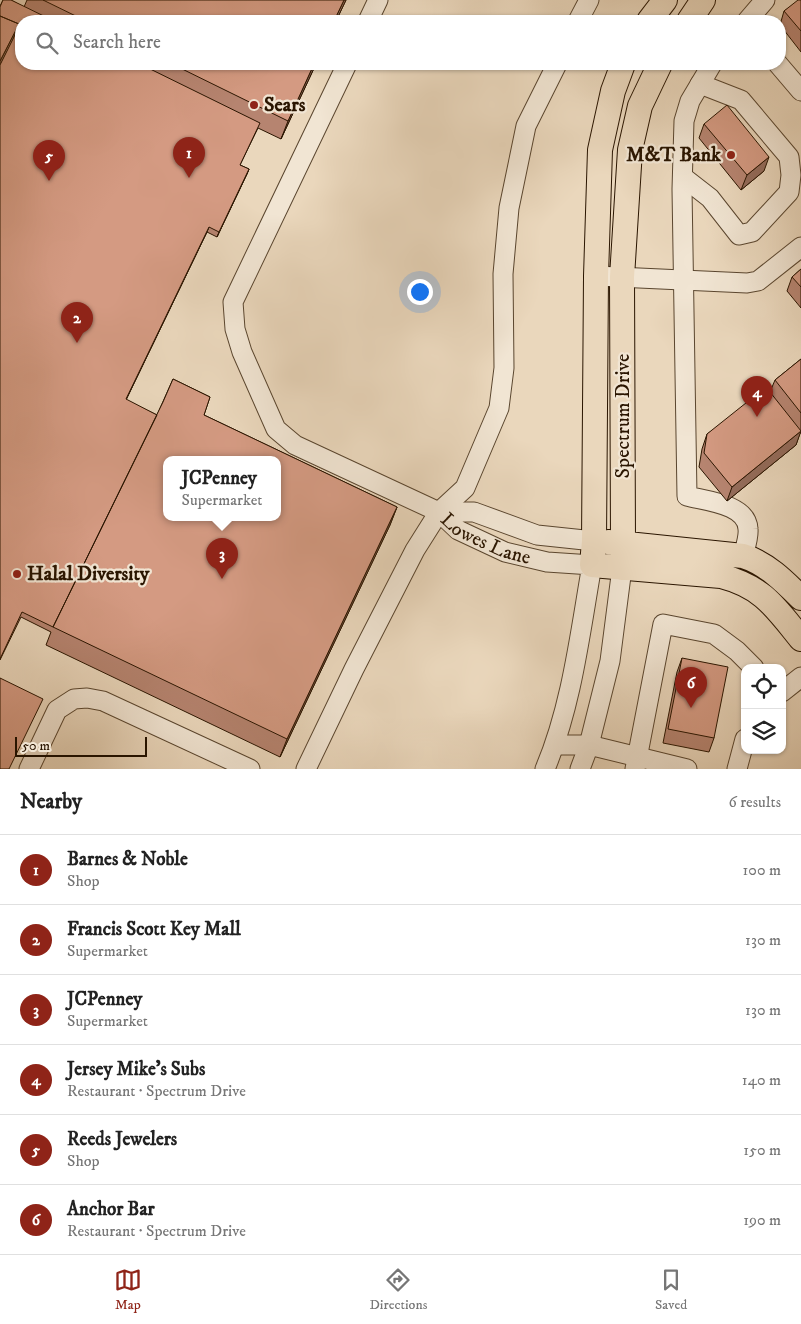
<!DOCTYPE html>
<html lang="en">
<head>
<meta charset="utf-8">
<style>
  body { margin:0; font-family:"IM FELL DW Pica",serif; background:#f6f6f6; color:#222 }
  .controls { position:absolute; right:15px; bottom:15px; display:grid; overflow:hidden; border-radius:10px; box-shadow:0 1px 4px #0004 }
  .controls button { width:45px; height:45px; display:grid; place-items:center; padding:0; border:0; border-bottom:1px solid #e0e0e0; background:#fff; color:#222; font:25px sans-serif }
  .scale { position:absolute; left:15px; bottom:12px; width:132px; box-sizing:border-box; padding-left:5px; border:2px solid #2a1500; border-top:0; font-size:14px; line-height:18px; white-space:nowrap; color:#2a1500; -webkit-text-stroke:4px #f1e5d3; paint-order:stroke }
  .you { position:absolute; left:419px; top:291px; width:18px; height:18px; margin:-12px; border:4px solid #fff; border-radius:50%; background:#1a73e8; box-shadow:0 0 0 8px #1a73e833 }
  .badge { display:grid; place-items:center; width:32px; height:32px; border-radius:50%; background:#8f2418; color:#fff; font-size:16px; font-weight:700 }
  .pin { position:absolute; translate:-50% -41px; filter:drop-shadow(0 1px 2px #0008) }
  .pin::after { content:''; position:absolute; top:26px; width:18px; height:15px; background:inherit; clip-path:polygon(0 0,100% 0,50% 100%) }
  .popup { position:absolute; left:163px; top:456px; width:118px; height:65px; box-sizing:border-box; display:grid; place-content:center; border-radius:10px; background:#fff; filter:drop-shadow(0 1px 4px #0005); font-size:16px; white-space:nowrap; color:#767676 }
  .popup b { font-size:19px; color:#222 }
  .popup::after { content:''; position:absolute; left:50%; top:100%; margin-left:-10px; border:10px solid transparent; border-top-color:#fff }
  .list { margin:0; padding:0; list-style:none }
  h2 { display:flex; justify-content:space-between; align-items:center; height:65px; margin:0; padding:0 20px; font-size:21px }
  h2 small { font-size:16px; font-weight:400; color:#767676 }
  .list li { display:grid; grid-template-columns:32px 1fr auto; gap:15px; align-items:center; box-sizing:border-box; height:70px; padding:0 20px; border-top:1px solid #e0e0e0 }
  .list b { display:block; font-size:19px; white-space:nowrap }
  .list p { margin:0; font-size:16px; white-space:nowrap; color:#767676 }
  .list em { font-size:16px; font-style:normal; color:#767676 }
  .icon { flex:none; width:28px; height:28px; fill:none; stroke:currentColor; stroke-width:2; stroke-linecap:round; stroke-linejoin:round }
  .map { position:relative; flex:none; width:801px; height:769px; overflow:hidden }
  .search { position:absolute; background:#fff; box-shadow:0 1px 4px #0004; left:15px; right:15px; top:15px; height:55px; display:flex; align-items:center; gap:12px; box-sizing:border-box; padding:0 18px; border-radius:20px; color:#767676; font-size:19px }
  .sheet { height:485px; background:#fff }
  nav { display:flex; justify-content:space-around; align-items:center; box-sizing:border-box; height:70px; border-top:1px solid #e0e0e0; background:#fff; font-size:14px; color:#767676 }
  nav a { display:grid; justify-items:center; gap:2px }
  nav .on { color:#8f2418 }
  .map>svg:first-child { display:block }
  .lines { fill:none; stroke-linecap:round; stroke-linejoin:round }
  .minor-casing { stroke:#5a462f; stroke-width:21 }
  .major-casing { stroke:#2a1500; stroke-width:26 }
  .minor { stroke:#f1e5d3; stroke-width:19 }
  .major { stroke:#ead7bc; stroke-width:24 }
  .wall { fill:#b68470; stroke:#2a1500; fill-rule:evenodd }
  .shaded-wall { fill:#946c5b; stroke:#2a1500 }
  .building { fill:#d49a82; stroke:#2a1500; fill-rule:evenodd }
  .poi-dot { fill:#8f2418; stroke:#f1e5d3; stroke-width:2 }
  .labels { text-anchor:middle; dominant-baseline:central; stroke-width:4.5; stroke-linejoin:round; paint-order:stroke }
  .poi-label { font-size:20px; font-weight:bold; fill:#2a1500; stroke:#f1e5d3; text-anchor:start }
  .street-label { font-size:20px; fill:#2a1500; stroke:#f1e5d3 }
</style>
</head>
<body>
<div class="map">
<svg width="801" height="769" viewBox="0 0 801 769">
  <rect width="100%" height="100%" fill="#ead7bc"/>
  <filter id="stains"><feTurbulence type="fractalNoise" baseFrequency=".004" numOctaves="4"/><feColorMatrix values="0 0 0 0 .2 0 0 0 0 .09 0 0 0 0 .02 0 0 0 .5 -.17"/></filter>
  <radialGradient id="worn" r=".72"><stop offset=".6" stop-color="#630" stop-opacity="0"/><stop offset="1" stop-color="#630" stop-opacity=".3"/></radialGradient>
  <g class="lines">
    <defs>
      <g id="minor">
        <path d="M368,21l10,-21"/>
        <path d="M578,21l11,-21"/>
        <path d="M747,21l18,-21"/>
        <path id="s1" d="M347,64l-114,238 2,27 7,23 34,77 19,16 144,67 19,18 47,22 42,10 45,3c-12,68 -20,140 -47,204"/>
        <path d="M712,64l-22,37 -6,20 -2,68 5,307c19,5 60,8 61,33 1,8 -3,19 -5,27"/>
        <path d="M778,64l23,27"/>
        <path d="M683,177l27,21 29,37 13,-3 37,-40 2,-17 -2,-18 -48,-57 -41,-16"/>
        <path d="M596,276l151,7 11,-2 43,-34"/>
        <path d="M439,512h35l63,23 57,6"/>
        <path d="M782,692l19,-15"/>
        <path d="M555,745h34l98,24"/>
        <path d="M29,769l28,-59 17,-11 13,-1 16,3 147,68"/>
        <path d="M306,769l48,-100 61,-119 24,-38 26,-24 34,-80 5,-40 -1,-94 6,-66 17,-82 31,-62"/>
        <path d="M580,769l9,-24 21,-84 12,-93"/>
        <path d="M635,769l28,-145 51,10 23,17 17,17"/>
        <path d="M737,769l8,-30"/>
      </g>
      <path id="major" d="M649,21l16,-21
        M689,21l14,-21
        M623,64l-10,27 -13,59 -4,126 -2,265 -2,24 129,11c42,11 54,31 80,63
        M608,542l135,14c23,7 41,25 58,42
        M622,568l1,-25 -1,-266 8,-127 10,-44 20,-42"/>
    </defs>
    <use href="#minor" class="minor-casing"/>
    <use href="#major" class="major-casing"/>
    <use href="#minor" class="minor"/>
    <use href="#major" class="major"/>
  </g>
  <path class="wall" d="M3,0h8l13,7 3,-7h319l-10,21h-315v43h295l-35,75 -23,-11 -18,37 9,4 -2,5 -30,63 -10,-5 -81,168 31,15 16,-36 37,18 -6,18 193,92 -7,18 -110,232 -234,-112 5,-13 -30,-15 -21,43v-654zM167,460h110v58h-110z
    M801,0v52l-21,-27 4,-14z
    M704,124l60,47 -23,19 -42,-52z
    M801,269v39l-14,-17 5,-14z
    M801,359v74h-1l-4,12 -69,56 -28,-34 3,-18 5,-15 63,-42 5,-12z
    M682,658l32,80 -5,14 -46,-9 14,-71z"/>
  <path class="shaded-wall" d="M344,0h2l-10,21h-2z
    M19,24l-7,18 -12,24v-5z
    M314,64h2l-35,75 7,-18z
    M769,157l-5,14 -23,19 6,-15z
    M249,169l-2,5 -30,63 2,-5z
    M209,227l-2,5 -83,172 2,-5z
    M801,431l-5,14 -69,56 5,-14z
    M397,507l-7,18 -110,232 7,-18z"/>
  <path class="building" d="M3,0h8l43,21h-33v43h119l120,59 -20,42 9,4 -30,63 -10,-5 -83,172 31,16 -104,212 -31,-15 -22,47v-594l14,-28 5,-13 -19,-8v-9z
    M43,0h301l-10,21h-248z
    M798,0h3v31l-17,-20z
    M0,16l19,8 -19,37z
    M172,64h142l-26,57z
    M727,105l42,52 -22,18 -43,-51z
    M801,269v18l-9,-10z
    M801,359v54l-26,-33z
    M173,379l37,18 -6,18 193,92 -110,232 -234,-112 110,-225zM167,460h110v58h-110z
    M766,387l35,44 -69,56 -28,-34 3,-19z
    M682,658l46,9 -14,71 -46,-9z
    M0,678l43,21 -34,70h-9z"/>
  <g class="poi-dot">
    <circle cx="254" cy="105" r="5"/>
    <circle cx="731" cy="155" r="5"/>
    <circle cx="17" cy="574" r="5"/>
  </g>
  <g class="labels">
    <g class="poi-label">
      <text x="264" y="105">Sears</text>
      <text x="721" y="155" text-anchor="end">M&amp;T Bank</text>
      <text x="27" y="574">Halal Diversity</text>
    </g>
    <g class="street-label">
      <text transform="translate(623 416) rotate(-90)">Spectrum Drive</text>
      <text stroke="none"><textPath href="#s1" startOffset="638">Lowes Lane</textPath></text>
    </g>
  </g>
  <rect width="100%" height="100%" filter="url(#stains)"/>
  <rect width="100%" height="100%" fill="url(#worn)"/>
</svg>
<div class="controls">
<button><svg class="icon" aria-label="locate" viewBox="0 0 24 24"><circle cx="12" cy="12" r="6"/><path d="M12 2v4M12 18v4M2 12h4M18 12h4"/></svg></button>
<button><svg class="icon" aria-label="layers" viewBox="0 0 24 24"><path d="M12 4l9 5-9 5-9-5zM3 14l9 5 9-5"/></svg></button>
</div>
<div class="scale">50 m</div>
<div class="you"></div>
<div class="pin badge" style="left:189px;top:178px">1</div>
<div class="pin badge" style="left:77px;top:343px">2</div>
<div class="pin badge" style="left:222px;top:579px">3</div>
<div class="popup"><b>JCPenney</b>Supermarket</div>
<div class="pin badge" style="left:757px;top:417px">4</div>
<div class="pin badge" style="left:49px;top:181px">5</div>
<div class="pin badge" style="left:691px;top:708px">6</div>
<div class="search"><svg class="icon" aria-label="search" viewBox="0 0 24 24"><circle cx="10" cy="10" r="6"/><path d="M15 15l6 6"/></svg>Search here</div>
</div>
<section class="sheet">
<h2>Nearby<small>6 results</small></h2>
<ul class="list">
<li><span class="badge">1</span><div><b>Barnes &amp; Noble</b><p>Shop</p></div><em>100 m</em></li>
<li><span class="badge">2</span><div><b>Francis Scott Key Mall</b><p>Supermarket</p></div><em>130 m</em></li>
<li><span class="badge">3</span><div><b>JCPenney</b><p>Supermarket</p></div><em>130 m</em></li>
<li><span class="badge">4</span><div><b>Jersey Mike's Subs</b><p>Restaurant · Spectrum Drive</p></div><em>140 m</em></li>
<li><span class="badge">5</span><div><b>Reeds Jewelers</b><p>Shop</p></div><em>150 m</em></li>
<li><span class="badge">6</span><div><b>Anchor Bar</b><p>Restaurant · Spectrum Drive</p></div><em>190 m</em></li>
</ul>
</section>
<nav>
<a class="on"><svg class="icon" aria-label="map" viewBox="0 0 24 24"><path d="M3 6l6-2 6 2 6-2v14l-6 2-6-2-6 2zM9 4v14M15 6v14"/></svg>Map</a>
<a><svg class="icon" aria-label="directions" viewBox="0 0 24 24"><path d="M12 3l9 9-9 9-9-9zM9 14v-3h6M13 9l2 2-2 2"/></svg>Directions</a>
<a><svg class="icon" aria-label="saved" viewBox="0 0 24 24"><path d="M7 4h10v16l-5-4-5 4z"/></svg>Saved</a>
</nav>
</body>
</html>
